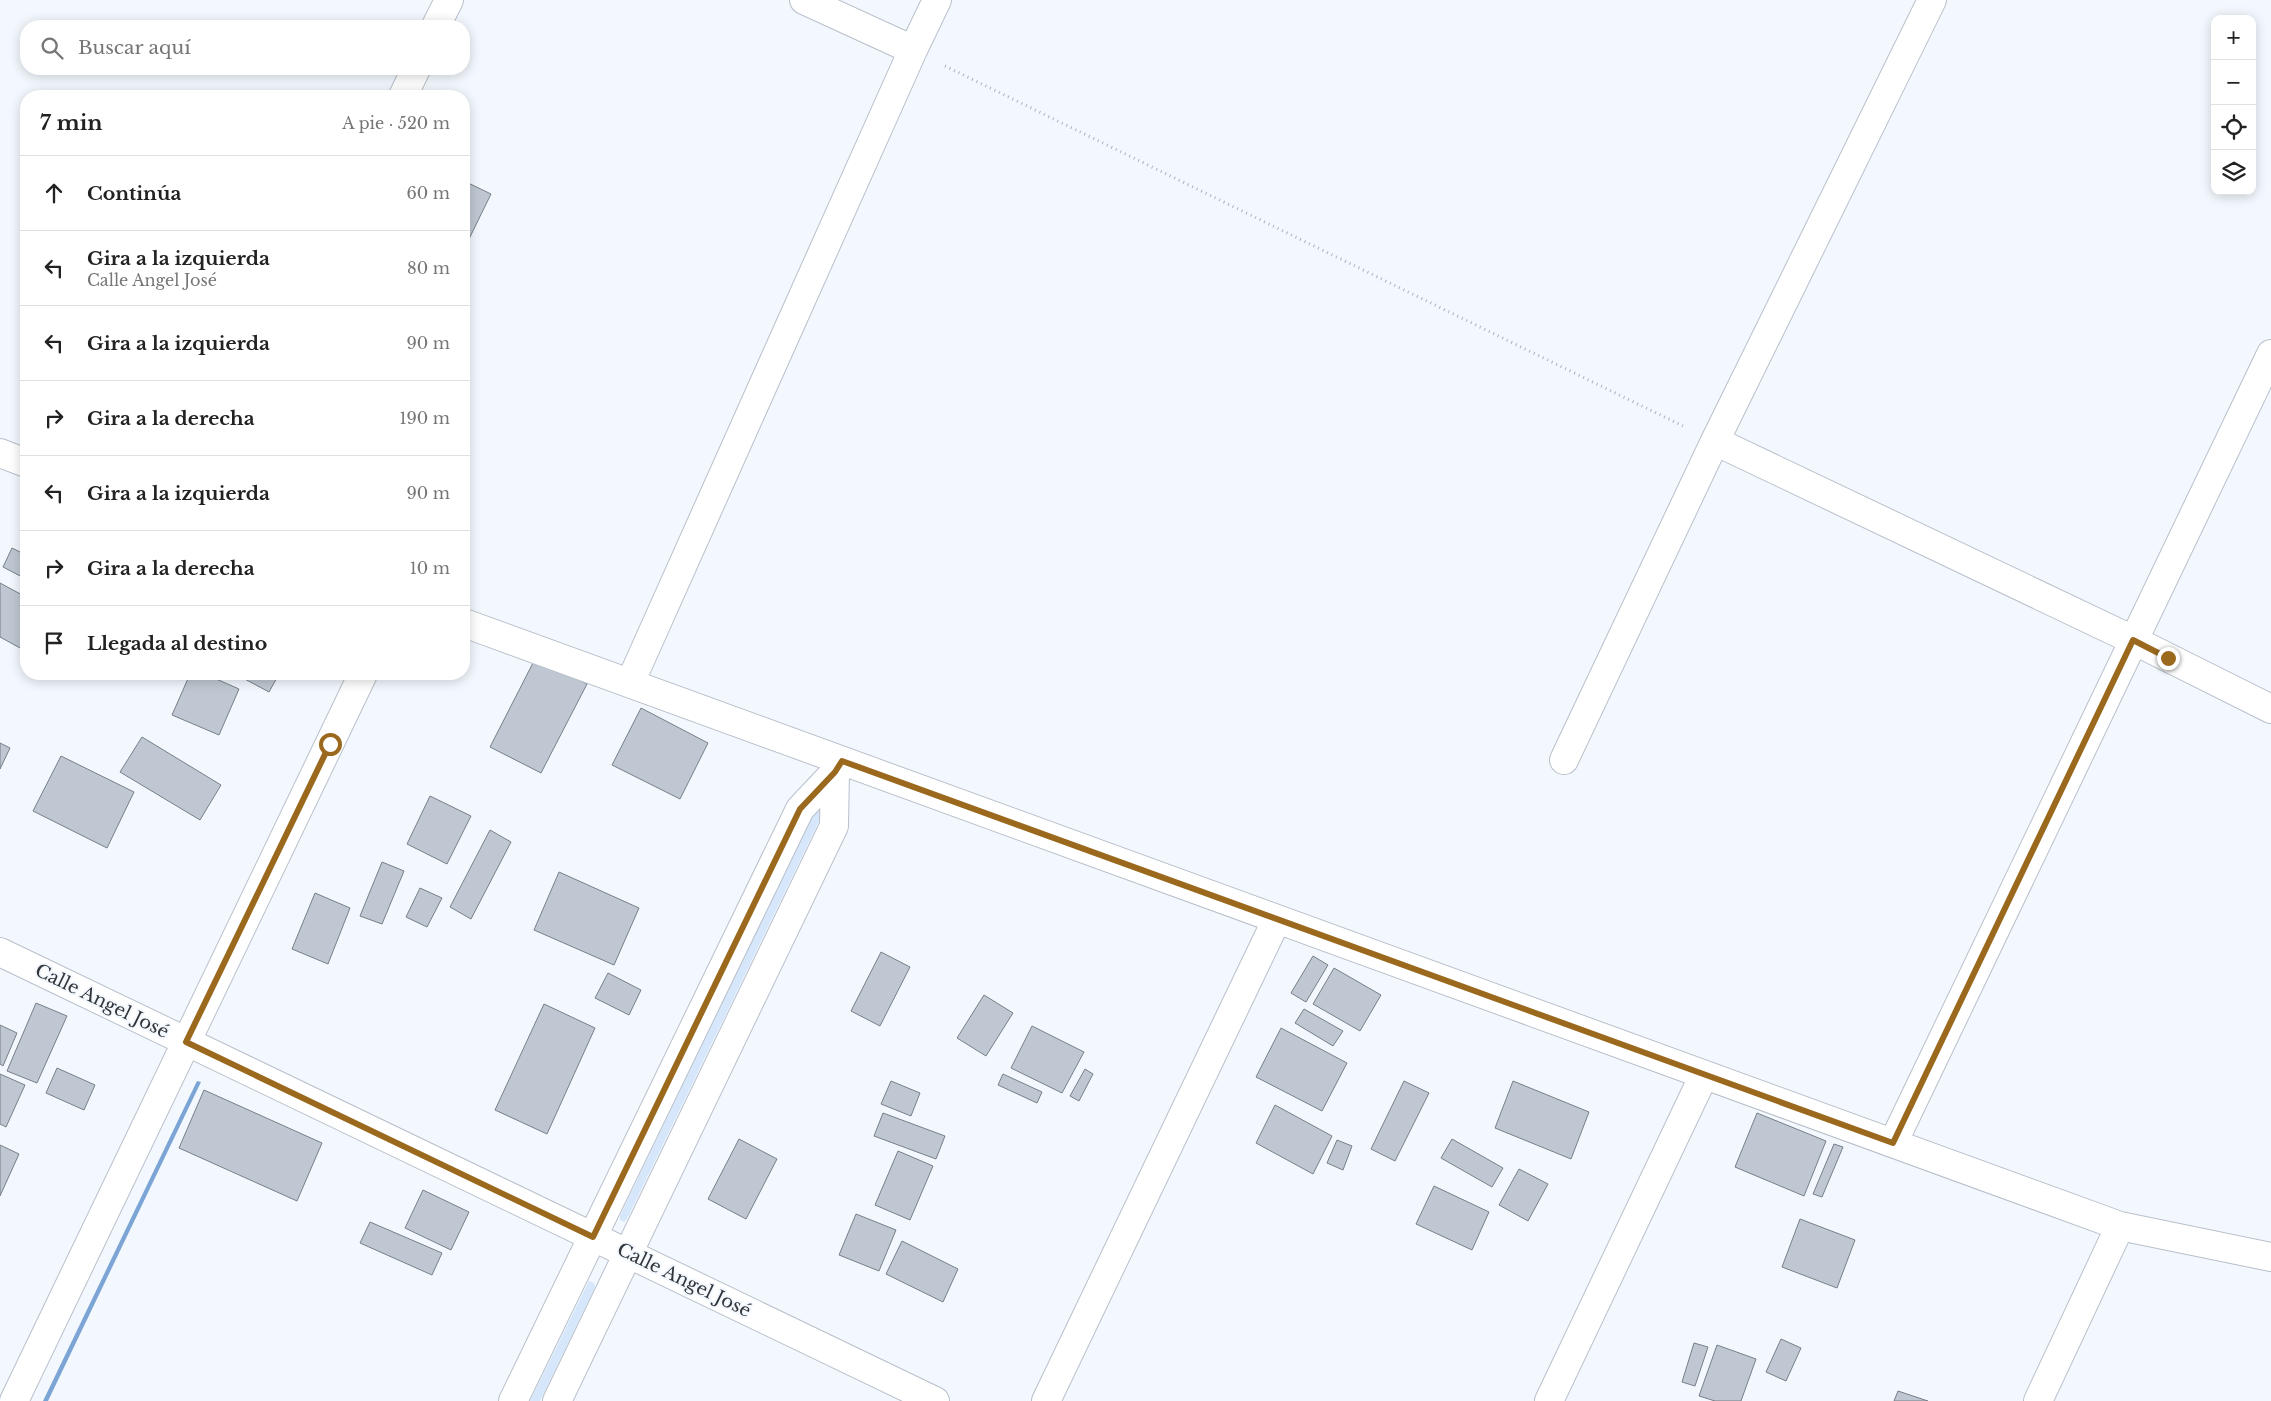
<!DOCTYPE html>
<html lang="es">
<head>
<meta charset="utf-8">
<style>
  body { margin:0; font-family:"Libre Baskerville",serif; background:#f6f6f6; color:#222 }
  .controls { position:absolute; right:15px; top:15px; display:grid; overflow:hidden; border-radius:10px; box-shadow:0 2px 12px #0003 }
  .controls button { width:45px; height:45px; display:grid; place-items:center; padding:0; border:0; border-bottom:1px solid #e0e0e0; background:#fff; color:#222; font:25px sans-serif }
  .stop { position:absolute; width:15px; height:15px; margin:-11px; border:4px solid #9b691d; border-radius:50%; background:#fff }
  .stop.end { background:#9b691d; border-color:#fff; box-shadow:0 1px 5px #0008 }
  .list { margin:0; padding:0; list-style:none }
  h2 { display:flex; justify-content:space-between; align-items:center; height:65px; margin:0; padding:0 20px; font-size:21px }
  h2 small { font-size:16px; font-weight:400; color:#767676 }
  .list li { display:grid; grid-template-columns:32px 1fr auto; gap:15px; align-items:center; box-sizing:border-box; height:75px; padding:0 20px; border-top:1px solid #e0e0e0 }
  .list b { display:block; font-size:19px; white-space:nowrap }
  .list p { margin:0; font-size:16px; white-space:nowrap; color:#767676 }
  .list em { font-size:16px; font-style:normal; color:#767676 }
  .icon { flex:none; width:28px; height:28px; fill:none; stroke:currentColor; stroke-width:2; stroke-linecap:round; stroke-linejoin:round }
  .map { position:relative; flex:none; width:2271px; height:1401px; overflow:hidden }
  .search { position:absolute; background:#fff; box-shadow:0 2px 12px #0003; left:20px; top:20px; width:450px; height:55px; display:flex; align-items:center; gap:12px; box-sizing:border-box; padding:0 18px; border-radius:20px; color:#767676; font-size:19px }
  .panel { position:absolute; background:#fff; box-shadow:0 2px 12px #0003; left:20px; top:90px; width:450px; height:590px; border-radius:20px }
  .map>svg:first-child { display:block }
  .green { fill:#d6e7fb }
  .water { fill:#7ca5d5 }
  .building { fill:#bfc8d2; stroke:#777f88 }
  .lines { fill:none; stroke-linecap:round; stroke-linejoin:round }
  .minor-casing { stroke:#b8c0ca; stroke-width:30 }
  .path { stroke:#aeb2b8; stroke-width:3; stroke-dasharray:1 4; stroke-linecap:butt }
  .minor { stroke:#fff; stroke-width:28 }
  .route { stroke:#9b691d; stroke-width:6 }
  .labels { text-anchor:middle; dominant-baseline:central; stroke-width:4; stroke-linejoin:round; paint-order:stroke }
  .street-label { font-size:18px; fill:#32363a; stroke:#f3f8ff }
</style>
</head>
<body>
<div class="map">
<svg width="2271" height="1401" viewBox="0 0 2271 1401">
  <rect width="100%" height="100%" fill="#f3f8ff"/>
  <path class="green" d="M817,811l3,1 1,5 -194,402 -3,3 -4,-2v-4l193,-403z
    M589,1281l5,2 1,4 -55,114h-10z"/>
  <path class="water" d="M197,1081l4,1 -153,319h-5z"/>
  <path class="building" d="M464,181l27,13 -22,45 -5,-3z
    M12,548l14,7v24l-23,-12z
    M0,583l26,14v43l-4,9 -22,-12z
    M536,657l51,27 -46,89 -51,-26z
    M190,674h15l34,15 -20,46 -47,-20z
    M243,674h36l-10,18 -28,-15z
    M641,708l67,35 -28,56 -68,-34z
    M142,737l79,48 -21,35 -80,-48z
    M0,743l10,5 -10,21z
    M61,756l73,36 -27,56 -74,-37z
    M430,796l41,20 -24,48 -40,-20z
    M490,830l21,12 -40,77 -21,-12z
    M382,862l22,9 -22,53 -22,-8z
    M559,872l80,36 -25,57 -80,-35z
    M420,888l22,10 -15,29 -21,-10z
    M315,893l35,15 -22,56 -36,-15z
    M881,952l29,15 -30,59 -29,-15z
    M1313,956l15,9 -22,37 -15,-9z
    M1334,968l47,27 -21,36 -47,-27z
    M608,973l33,17 -12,25 -34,-17z
    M984,995l29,18 -27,43 -29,-18z
    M36,1003l31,13 -30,67 -30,-12z
    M544,1004l51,24 -48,106 -52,-24z
    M1304,1009l39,22 -10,15 -38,-23z
    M0,1025l17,8 -14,33 -3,-2z
    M1032,1026l52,26 -22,41 -51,-25z
    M1281,1028l66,35 -25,48 -66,-34z
    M57,1068l38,17 -11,25 -38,-17z
    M1085,1069l8,5 -14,27 -9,-5z
    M0,1074l25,11 -19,42 -6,-3z
    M1003,1074l39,18 -5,11 -39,-18z
    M891,1081l29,12 -9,23 -30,-12z
    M1404,1081l25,12 -34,68 -24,-12z
    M1513,1081l76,31 -18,47 -76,-31z
    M204,1090l118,53 -25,58 -118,-53z
    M1275,1105l57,31 -19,38 -57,-31z
    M883,1113l62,23 -9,23 -62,-23z
    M1757,1113l69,28 -22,55 -69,-29z
    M739,1139l38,20 -31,60 -38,-20z
    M1452,1139l51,29 -11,19 -51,-29z
    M1337,1140l15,6 -9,24 -16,-7z
    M1834,1144l9,3 -21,50 -9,-3z
    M0,1145l19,9 -19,42z
    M898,1151l35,15 -23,54 -35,-15z
    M1519,1169l29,15 -20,37 -29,-16z
    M1434,1186l55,26 -17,38 -56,-26z
    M423,1190l46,22 -18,38 -46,-22z
    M856,1214l40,16 -17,41 -40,-16z
    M1800,1219l55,21 -18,48 -55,-21z
    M370,1222l72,31 -10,22 -72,-32z
    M902,1241l56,28 -15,33 -57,-28z
    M1781,1339l20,9 -15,33 -20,-9z
    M1694,1343l14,4 -13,39 -13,-4z
    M1717,1345l39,14 -15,42h-26l-16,-5z
    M1898,1391l30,10h-34z"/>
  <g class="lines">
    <defs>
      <path id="minor" d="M804,0l109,50
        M436,26l13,-26
        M403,96l13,-27
        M1715,441l418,199 138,69
        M0,453l26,10
        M464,623l1656,603 151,31
        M630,683l283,-633 24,-50
        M1564,760l151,-319 217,-441
        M0,952l935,449
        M1893,1143l378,-789
        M14,1401l349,-727
        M513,1401l287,-592 35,-37 7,-11
        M557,1401l277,-575 1,-54
        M1046,1401l231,-482
        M1549,1401l155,-326
        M2038,1401l82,-175"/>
    </defs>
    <use href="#minor" class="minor-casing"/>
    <path class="path" d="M945,66l740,361"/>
    <use href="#minor" class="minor"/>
  </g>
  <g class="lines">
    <path class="route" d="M330,744l-144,298 407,195 207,-428 35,-37 7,-11 1051,382 240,-503 35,18"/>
  </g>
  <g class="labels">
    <g class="street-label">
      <text transform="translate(102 1001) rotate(26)">Calle Angel José</text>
      <text transform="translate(684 1280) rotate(26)">Calle Angel José</text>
    </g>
  </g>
</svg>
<div class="controls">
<button>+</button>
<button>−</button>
<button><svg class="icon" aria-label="locate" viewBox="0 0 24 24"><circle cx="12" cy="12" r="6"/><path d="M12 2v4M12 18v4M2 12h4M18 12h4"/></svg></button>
<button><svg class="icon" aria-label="layers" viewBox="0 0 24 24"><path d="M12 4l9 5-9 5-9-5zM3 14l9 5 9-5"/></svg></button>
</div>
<div class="stop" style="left:330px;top:744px"></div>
<div class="stop end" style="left:2168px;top:658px"></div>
<div class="search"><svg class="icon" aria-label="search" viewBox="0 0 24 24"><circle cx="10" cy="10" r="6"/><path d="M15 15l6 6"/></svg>Buscar aquí</div>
<section class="panel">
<h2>7 min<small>A pie · 520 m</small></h2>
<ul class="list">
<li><svg class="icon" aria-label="ahead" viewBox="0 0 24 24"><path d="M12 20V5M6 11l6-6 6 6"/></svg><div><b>Continúa</b></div><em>60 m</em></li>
<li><svg class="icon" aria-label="left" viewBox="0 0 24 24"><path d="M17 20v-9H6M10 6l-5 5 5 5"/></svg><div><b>Gira a la izquierda</b><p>Calle Angel José</p></div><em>80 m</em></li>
<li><svg class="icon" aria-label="left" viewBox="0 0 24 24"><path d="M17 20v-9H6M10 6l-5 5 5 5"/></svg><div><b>Gira a la izquierda</b></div><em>90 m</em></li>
<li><svg class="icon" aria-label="right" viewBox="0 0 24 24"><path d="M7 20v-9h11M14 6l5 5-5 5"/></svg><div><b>Gira a la derecha</b></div><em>190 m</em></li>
<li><svg class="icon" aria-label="left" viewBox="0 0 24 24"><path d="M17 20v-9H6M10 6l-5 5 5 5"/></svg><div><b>Gira a la izquierda</b></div><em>90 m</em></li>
<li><svg class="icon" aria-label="right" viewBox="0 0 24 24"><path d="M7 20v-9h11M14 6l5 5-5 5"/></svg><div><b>Gira a la derecha</b></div><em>10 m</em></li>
<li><svg class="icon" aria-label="arrive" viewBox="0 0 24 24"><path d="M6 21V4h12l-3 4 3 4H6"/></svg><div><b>Llegada al destino</b></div></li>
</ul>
</section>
</div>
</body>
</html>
